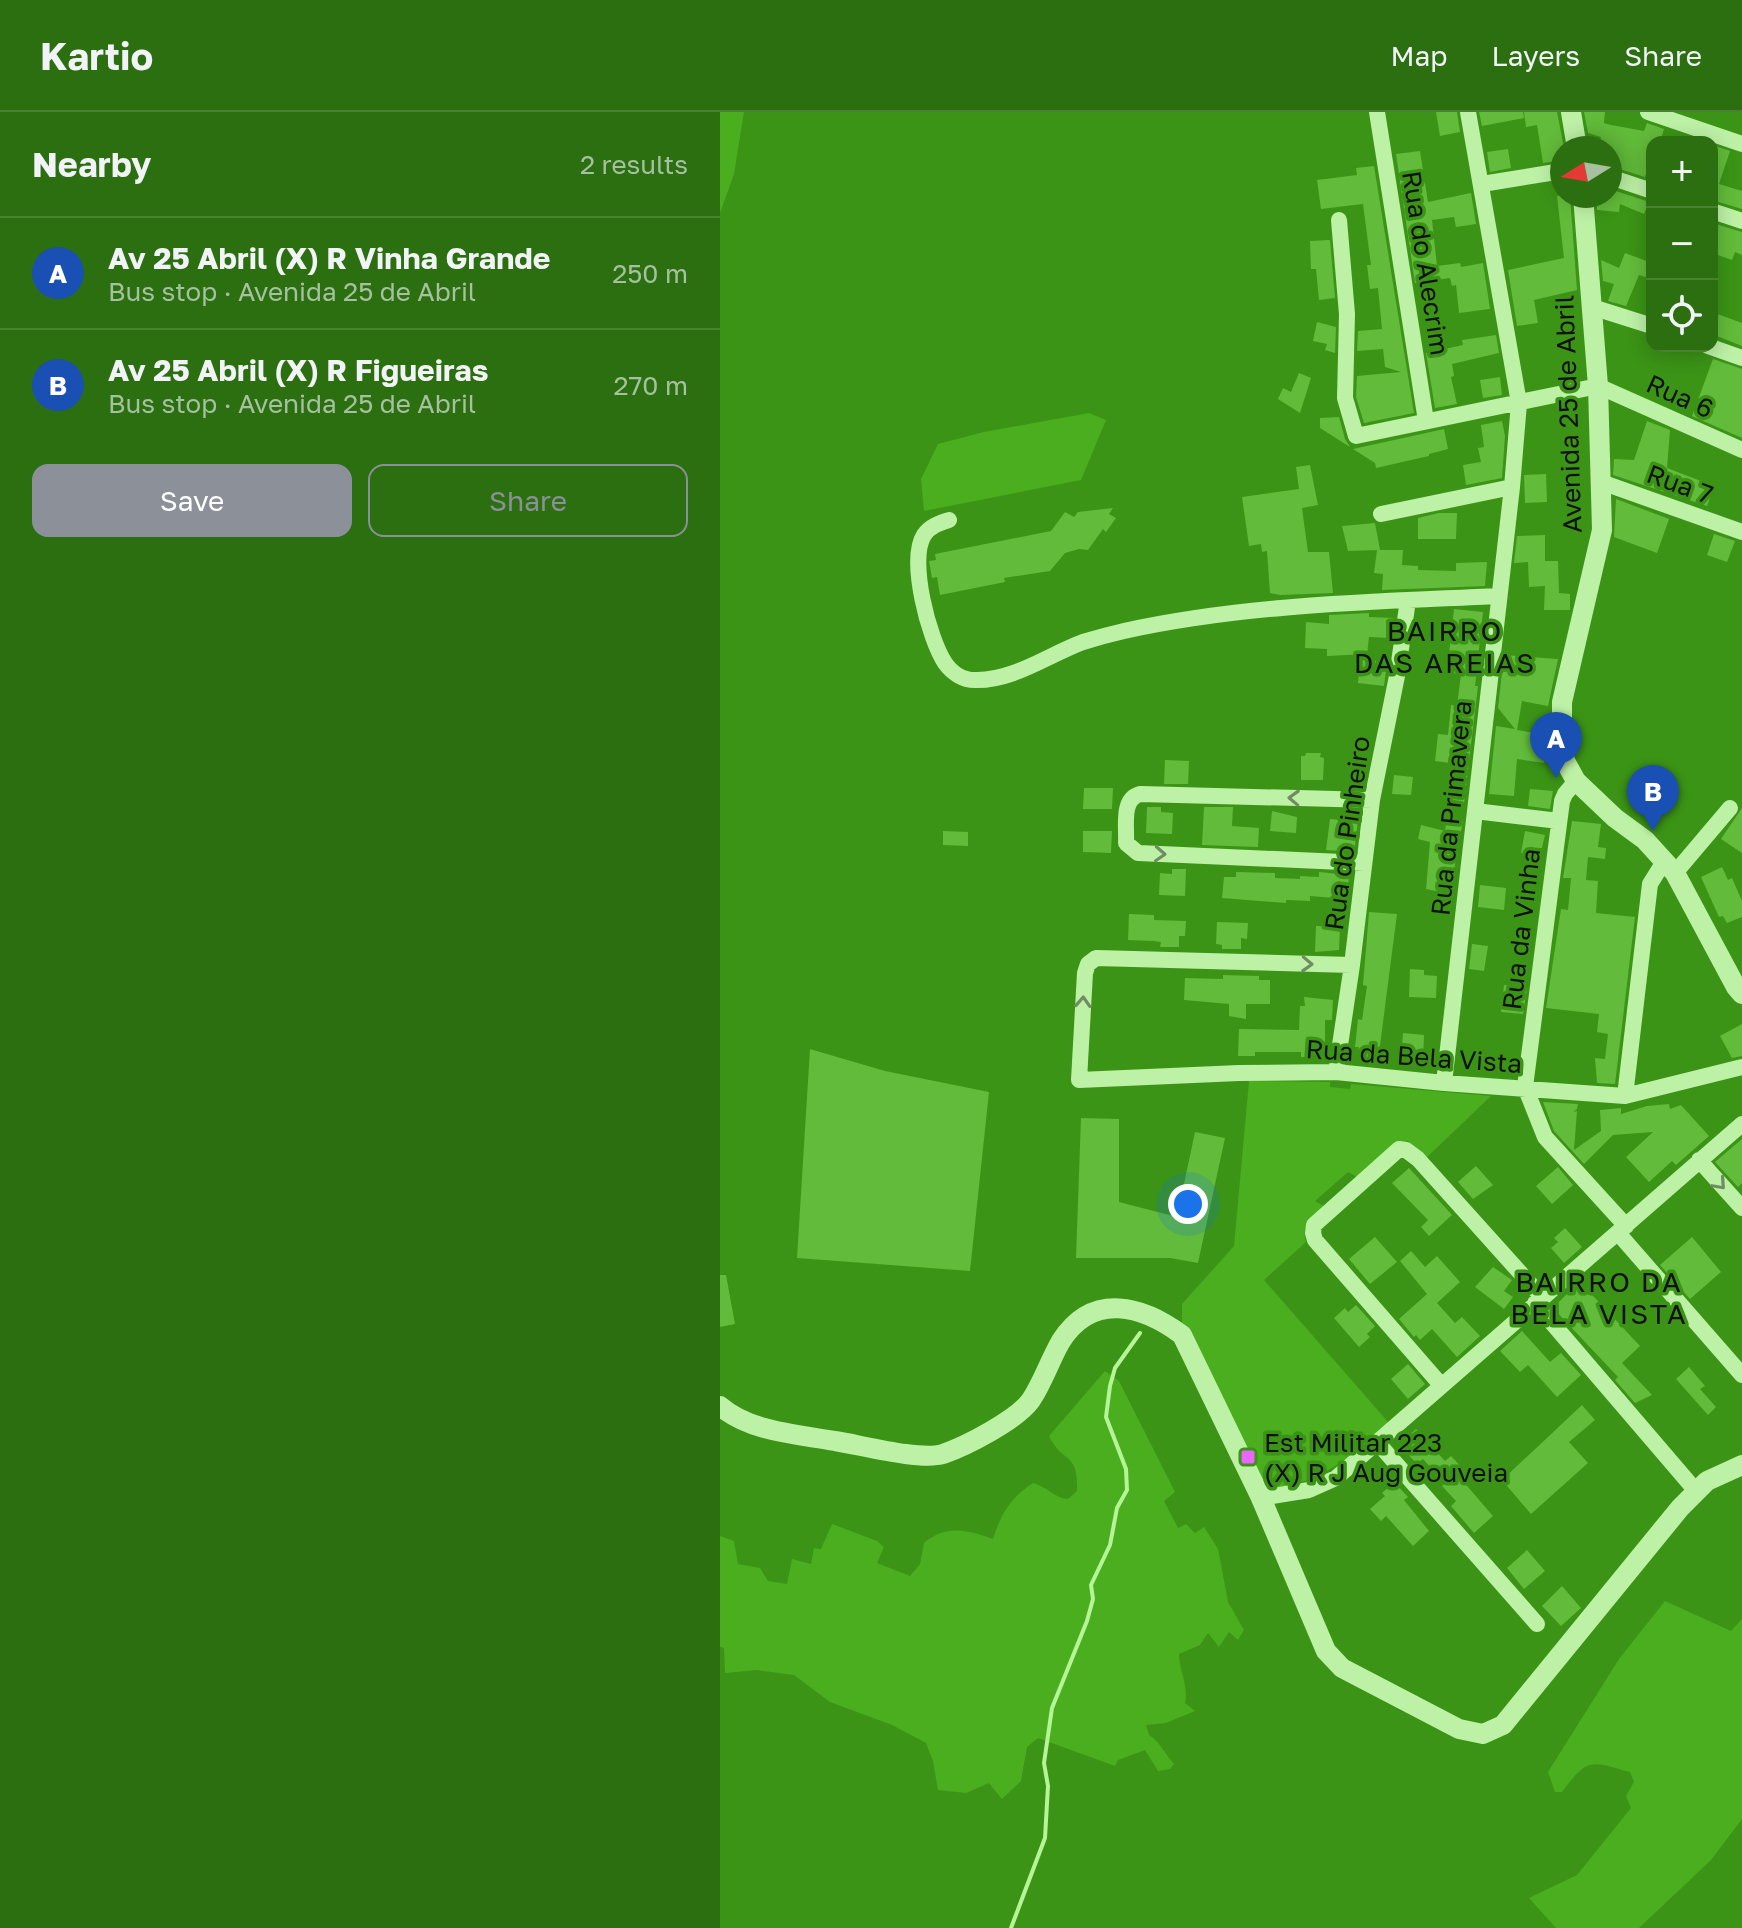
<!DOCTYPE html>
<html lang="en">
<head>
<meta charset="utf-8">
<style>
  body { margin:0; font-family:"Golos Text",sans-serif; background:#38771e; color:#f1f3f6 }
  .controls { position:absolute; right:24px; top:24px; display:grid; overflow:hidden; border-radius:16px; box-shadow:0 4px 20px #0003 }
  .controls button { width:72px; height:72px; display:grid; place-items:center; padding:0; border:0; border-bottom:2px solid #488130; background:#2c6f10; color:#f1f3f6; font:40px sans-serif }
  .compass { position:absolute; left:830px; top:24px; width:72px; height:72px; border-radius:50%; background:#2c6f10; box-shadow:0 4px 20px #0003; rotate:259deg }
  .you { position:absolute; left:468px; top:1092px; width:28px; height:28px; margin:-20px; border:6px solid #fff; border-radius:50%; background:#1a73e8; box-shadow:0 0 0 12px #1a73e833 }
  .badge { display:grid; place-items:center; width:52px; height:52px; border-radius:50%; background:#8c9099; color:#fff; font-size:26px; font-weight:700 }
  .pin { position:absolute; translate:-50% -66px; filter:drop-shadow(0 2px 4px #0008) }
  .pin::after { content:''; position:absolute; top:42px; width:28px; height:24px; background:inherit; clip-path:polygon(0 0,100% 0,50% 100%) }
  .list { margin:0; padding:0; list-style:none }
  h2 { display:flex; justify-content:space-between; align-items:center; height:104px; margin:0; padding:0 32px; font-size:34px }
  h2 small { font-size:26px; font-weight:400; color:#a6c19f }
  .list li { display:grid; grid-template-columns:52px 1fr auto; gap:24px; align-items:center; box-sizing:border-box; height:112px; padding:0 32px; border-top:2px solid #488130 }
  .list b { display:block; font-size:30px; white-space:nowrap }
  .list p { margin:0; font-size:26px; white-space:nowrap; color:#a6c19f }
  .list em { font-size:26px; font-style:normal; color:#a6c19f }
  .actions { display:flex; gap:16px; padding:24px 32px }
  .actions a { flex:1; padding:18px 0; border:2px solid #8c9099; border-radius:16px; text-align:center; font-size:28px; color:#8c9099 }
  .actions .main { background:#8c9099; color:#fff }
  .icon { flex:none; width:44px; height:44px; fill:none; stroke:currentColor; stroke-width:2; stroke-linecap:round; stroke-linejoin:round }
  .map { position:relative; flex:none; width:1022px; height:1816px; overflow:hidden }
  header { display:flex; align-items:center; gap:48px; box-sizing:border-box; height:112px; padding:0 40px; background:#2c6f10; border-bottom:2px solid #488130 }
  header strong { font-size:38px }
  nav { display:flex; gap:44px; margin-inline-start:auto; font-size:28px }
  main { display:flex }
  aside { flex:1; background:#2c6f10 }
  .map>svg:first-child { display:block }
  .green { fill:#4aae1e }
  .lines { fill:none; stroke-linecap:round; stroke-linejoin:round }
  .stream { stroke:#b6f498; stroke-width:4 }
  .building { fill:#62bb3a }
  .minor { stroke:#bdf1a6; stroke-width:16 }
  .tertiary { stroke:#bdf1a6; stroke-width:20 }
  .oneway { stroke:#708c63 }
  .poi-dot { fill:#e966ff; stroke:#3b9416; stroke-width:3 }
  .labels { text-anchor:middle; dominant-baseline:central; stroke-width:7; stroke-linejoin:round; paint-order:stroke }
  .street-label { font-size:26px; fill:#111; stroke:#3b9416 }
  .poi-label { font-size:26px; fill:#111; stroke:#3b9416; text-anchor:start }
  .neighbourhood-label { font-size:28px; letter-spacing:2px; fill:#111; stroke:#3b9416 }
</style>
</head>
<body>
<header>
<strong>Kartio</strong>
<nav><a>Map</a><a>Layers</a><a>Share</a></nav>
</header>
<main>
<aside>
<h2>Nearby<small>2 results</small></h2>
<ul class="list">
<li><span class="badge" style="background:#1a4fb4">A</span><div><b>Av 25 Abril (X) R Vinha Grande</b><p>Bus stop · Avenida 25 de Abril</p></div><em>250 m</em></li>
<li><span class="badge" style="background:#1a4fb4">B</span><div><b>Av 25 Abril (X) R Figueiras</b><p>Bus stop · Avenida 25 de Abril</p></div><em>270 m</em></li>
</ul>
<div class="actions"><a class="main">Save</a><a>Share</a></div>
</aside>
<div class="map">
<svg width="1022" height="1816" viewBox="0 0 1022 1816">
  <rect width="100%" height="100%" fill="#3b9416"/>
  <path class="green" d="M0,0h24l-10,62 -14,39z
    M369,301l17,7 -25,60 -157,31 -3,-32 17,-35 46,-12z
    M529,969l81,1v5l20,2 1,-5 140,12 -66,63 -17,-18 -15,3 -36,33 -9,-5 -33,29 9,5c-13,12 -23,19 -18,36l-42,38 125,143c-47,39 -64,60 -128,67l-79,-163v-23l52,-58z
    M385,1259l14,10 56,111 -11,9 14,27 8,-4 9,9 9,-6 14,22 10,53 16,28 -6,10 -9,-8 -10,15 -11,-14 -8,12 -21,9c0,16 10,33 6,49l10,8 -29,12 -20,2 3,10c11,7 16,19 25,29l-4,5 -12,2 -13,-21 -27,10 -3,6 -77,-28 -11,9 -6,34 -19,18 -13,-16 -23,10 -28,-3 -5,-29 -7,-18 -34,-18 -62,-23 -36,-27 -37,-5 -32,3 -1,-25 -4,-1v-111l14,5 4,23 22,4 8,13 19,3 5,-25 19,5 3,-16 7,1 11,-25 45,17 7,6 -7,16 33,13 10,-12 4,-21c22,-19 44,-13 69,-4 8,-25 17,-41 40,-56 13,3 21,15 35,16l9,-8c1,-41 -14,-26 -28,-55z
    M945,1489l66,30 11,-12v200l-31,41 -72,68h-83l-27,-30 48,-23 54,-67 -5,-12 8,-14 -4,-10c-40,-11 -42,-15 -68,20h-7l-7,-20 71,-113z"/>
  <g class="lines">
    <path class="stream" d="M291,1816l34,-90 3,-52 -4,-23 8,-55 35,-87 6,-22 -2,-14 19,-40 7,-37 10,-18 -1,-21 -20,-52 4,-31 5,-18 25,-35"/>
  </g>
  <path class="building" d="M716,0h21l3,20 -20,4z
    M759,0h44l1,6 -42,8z
    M804,0h33l7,36 -2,12 -19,3 -6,-38 -11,2z
    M864,0h21l-1,11 7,2 33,6 3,-8 17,6 -4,13h-8v12l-7,23 -35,-11v-18h-13l4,-11 -13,-4z
    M992,33l18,6 -11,33 23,7v18l-30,-9z
    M788,37l3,19 -21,4 -3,-20z
    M700,39l8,51 43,-9 5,31 -20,3 -2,-10 -22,3 5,46 23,-3 1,4 22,-4 7,46 -31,4 -3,-28 -4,1 -2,-8 -35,5 -19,-129z
    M654,54l40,247 -50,10 -8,-26 1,-21 44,-4 -16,-5 -2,-18 -26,2 1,-20 24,-2 -4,-41 -8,1 -3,-24h4l-8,-61 -42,5 -4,-29 40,-5 -1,-7z
    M890,77l39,13 -5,12 -24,-10 -1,8 -22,-2v-14h13z
    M837,84h13l7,94 -43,10 4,23 -21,3 -9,-56 56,-12z
    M992,111l30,9v23l-7,-3 -3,8 -20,-7z
    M610,128l5,58 -16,2 -3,-31h-5l-1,-28z
    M905,141l27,10v16l-13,-4 -13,31 -18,-5 6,-17 -11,-3 -2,-21 18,8z
    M992,200l30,11v23l-30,-12z
    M597,210l19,5 -1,26 -10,-3 2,-6 -14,-3z
    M776,223l3,18 -47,11 2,12 -3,1 6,27 -22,4 -9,-55 37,-8 -1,-5z
    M993,247l29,10v69l-50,-22z
    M579,261l12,5 -11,35 -22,-14 5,-11 8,4z
    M780,265l2,18 -19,3 -3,-18z
    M619,305l6,22 5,8 -30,-19v-10z
    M782,309l3,15 -3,42 -36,7 -3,-20 18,-3 -3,-14 6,-1 -3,-22z
    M927,309l23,9 -3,38 47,18 -7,20 -94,-31 1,-16 20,1z
    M724,317l4,20 -19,5v2l-53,12 -1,-5 -22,-14z
    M590,353l8,40 -16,3 6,44h21l4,41 -53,2 -10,-2 -3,-42 -5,1 -1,-8 -12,2 -7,-49 57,-8 -3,-22z
    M826,362l1,28 -22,1 -1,-28z
    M896,387l53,20 -12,34 -43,-16z
    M393,396l-4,6 7,4 -10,14 -3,-3 -15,21 -9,-1 -14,4 -15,18 -46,7 1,4 -65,13 -3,-18 -5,1 -3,-17 7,-1 -1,-6 116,-23 14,-19 9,5 4,-5z
    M719,401h18l-1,26h-38v-21z
    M655,411l5,27 -32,1 -6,-25z
    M994,422l21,7 -8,21 -20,-7z
    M825,423v26h13l1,32 11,1v16h-26l1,-24 -16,1 -1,-25 -14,1 3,-27z
    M657,438h26l-1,15 16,1v4l38,1v-8l31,-1 -2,24 -103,4 1,-16 -9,-1z
    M734,497l29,3 -8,74h3l-14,117 -15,-1v-5h-2l4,-34 -16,-2 3,-27 10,1 3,-30 6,1 4,-32 -14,-2z
    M649,501v4l25,1 -3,20 -22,-1 -2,17 -40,2v-7l-22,-1 1,-26 23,2v-9z
    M784,543l54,4 -10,47 -26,-5 -5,29 31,5 -4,28 -27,-4 -3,37 -25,-2 7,-68 19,3 -17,-21z
    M640,547l27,3 -3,24 -26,-3z
    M586,641h15l-1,4 4,1 -1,22h-22v-24h4z
    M445,648l24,1 -1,23h-24z
    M674,663l19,2 -2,18 -19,-1z
    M364,676h29l-1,21h-29z
    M810,677l23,2 -3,18 -22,-3z
    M427,695h14v5l12,1 -1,21 -26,-1z
    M484,695h29l-1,19 27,2 -1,19 -56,-2z
    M1022,696v45l-21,-14z
    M552,699l25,6 -1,16 -26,-2z
    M727,705l16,3 -12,67 -10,-2v7l-15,-3 4,-47 -12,-3 3,-14 24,6z
    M610,707l28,2 -4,31 -28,-2z
    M852,709l29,3 -3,23 8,1 -1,11 -17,-2 -2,23 12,1 -2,32 39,4 -20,167 -18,-1 -2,-25 10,1 3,-25 -11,-2 2,-18 -53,-6 15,-99 7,1 3,-32h-8z
    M223,719l25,1v14l-25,-1z
    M363,719h29l-1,22 -28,-1z
    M805,719l20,4 -5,21 -19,-3z
    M1002,755l6,13 4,-2 10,23v16l-15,6 -4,-7 -4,1 -18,-40z
    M452,757h14l-1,27 -26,-1 1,-22 12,1z
    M516,760l39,1v5l25,1v-3l19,1v-5l30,3 -2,24 -37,-3v5l-24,-1v3l-64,-5 2,-21h12z
    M760,773l26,3 -2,22 -26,-3z
    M649,800l28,2 -19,147 -20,-3 1,-11h-4l3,-28 4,1 5,-34 -4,-1z
    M409,802l25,1v5l32,1 -1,15h-6v11h-19l1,-5 -7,-1 -26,-1z
    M497,810l31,1 -1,16 -6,-1v11h-19v-4l-6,-1z
    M596,814l24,1 -1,23 -24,2z
    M752,832l16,2 -4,25 -15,-2z
    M690,857l14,1v5l13,1 -1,22 -27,-1z
    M503,863l36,1v4h11v24h-24v15l-17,-3v-12l-45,-4 1,-22 38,1z
    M784,873l23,3 -4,26 -22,-2z
    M584,885l29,3 -1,20h-7v33h-7v4h-17v-5h-46v4h-17l1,-27 60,1 1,-24h5z
    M1022,912v32l-10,2 -12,-22z
    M683,921l21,2 -1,25 -22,-1z
    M90,937l75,22 104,21 -19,179 -173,-13z
    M823,990l35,2 -1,5 -4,3 4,-1 -3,39 27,-19 -1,-21 21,-2v6l26,-8 22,-2 1,5 11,-4 28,31 -33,29 -4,-4 -23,21 -23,-25 27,-25 -40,3 -29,29 -30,-33z
    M361,1006l38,1v83l58,15 18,-85 30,6 -27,125 -28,-5h-94z
    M1022,1027v44l-4,4 -23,-25z
    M756,1054l17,19 -20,14 -15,-17z
    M838,1055l15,18 -21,19 -16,-18z
    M689,1056l43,47 -23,21 -8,-9 7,-7 -36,-37z
    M845,1116l17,19 -18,16 -13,-15 7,-6 -4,-4z
    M655,1125l22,25 -27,22 -21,-25z
    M972,1125l29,35 -31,27 -30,-34z
    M691,1139l14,16 12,-11 23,26 -23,21 18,20 7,-6 18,19 -23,21 -25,-28 -12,11 -4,-5 -2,2 -15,-18 28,-25 -27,-33z
    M773,1155l19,13 -8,11 9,6 -9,12 -29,-22z
    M0,1163h6l9,49 -15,3z
    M858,1171l4,1 58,62 -18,17 30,32 -17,8 -20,-23 3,-3 -65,-69z
    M636,1193l19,21 -8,8 3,3 -11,10 -25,-29 11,-10 3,4z
    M802,1219l28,31 11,-9 20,22 -24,22 -29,-32 -8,7 -20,-21z
    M688,1252l17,20 -17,15 -17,-20z
    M969,1255l16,19 -5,3 16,18 -8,8 -32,-36z
    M862,1293l13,15 -26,22 19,21 -57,51 -29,-34z
    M696,1317l29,32 6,-5 17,18 -6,6 31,36 -19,17 -23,-27 5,-5 -14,-15 3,-3 -22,-24 -6,5 -18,-19z
    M674,1370l14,15 -4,3 25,31 -16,15 -27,-30 -5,5 -11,-12 15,-13 -3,-3z
    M807,1438l18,21 -21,18 -17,-21z
    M842,1474l19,22 -20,18 -19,-20z"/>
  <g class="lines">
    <path class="minor" d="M657,0l49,309
      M928,0l94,32
      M890,65l42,14
      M762,72l80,-13
      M992,99l30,10
      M619,108l8,94 -2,84 11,38 242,-50 144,64
      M872,195l60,19
      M988,234l34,12
      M881,370l141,50
      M661,402l131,-27
      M229,408c-9,3 -19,6 -25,15 -16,25 5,104 21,128 7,10 18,17 30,17 38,1 73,-25 108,-38 13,-4 28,-8 41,-11 123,-27 249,-29 374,-35
      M856,669l-11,13 -3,7 -37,286 20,50 81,89
      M755,699l84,10
      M644,751l-226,-10 -12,-10c1,-17 -5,-44 14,-49l232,6
      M955,761l55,-65
      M632,853l-256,-7 -8,6 -3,9 -6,107 160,-7 97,-1 108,11 181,13 117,-29
      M616,960l16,-107 20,-165 25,-124 11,-76
      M724,971l68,-596 7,-84 -51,-291
      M905,984l25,-212 15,-24
      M979,1048l43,48
      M898,1121l124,142
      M815,1191l161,188
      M721,1273l-126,-145 -2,-7 1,-8 85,-76 7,1 12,9 124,138
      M657,1330l160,182
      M541,1386l48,-8 27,-12 406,-354"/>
    <path class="tertiary" d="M851,0l6,36
      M863,84l15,190 4,144 -40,172v44l3,15 11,20 39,37 30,22 30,33 61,114 6,7
      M0,1294c30,26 77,28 115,35 26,4 85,20 108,13 23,-8 74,-34 88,-54 12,-18 19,-40 30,-59 32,-50 82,-35 121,-6l79,163 65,153 16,17 117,61 24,5 20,-9 177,-217 27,-27 35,-16"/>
  </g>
  <defs><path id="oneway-chevron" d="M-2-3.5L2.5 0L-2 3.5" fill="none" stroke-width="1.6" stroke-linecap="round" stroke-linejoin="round" transform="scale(2)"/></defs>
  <g class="oneway">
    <use href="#oneway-chevron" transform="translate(574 686) rotate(-178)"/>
    <use href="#oneway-chevron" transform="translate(440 742) rotate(3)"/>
    <use href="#oneway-chevron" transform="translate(587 852) rotate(2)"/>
    <use href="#oneway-chevron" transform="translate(363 890) rotate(-87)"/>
    <use href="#oneway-chevron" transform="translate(1000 1072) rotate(48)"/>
  </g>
  <rect class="poi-dot" x="520" y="1337" width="16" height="16" rx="4"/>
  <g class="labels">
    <g class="street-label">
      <text transform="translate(706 151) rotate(81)">Rua do Alecrim</text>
      <text transform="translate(960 284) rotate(24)">Rua 6</text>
      <text transform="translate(848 302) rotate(-92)">Avenida 25 de Abril</text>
      <text transform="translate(960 372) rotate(20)">Rua 7</text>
      <text transform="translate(731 696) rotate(-84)">Rua da Primavera</text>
      <text transform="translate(627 721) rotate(-82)">Rua do Pinheiro</text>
      <text transform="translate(801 817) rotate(-83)">Rua da Vinha</text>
      <text transform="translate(694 944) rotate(4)">Rua da Bela Vista</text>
    </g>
    <g class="poi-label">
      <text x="544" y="1330">Est Militar 223<tspan x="544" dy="30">(X) R J Aug Gouveia</tspan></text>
    </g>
    <g class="neighbourhood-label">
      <text x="725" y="518">BAIRRO<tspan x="725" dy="32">DAS AREIAS</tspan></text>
      <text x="879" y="1169">BAIRRO DA<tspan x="879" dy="32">BELA VISTA</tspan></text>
    </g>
  </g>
</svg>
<div class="controls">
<button>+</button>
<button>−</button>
<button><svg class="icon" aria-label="locate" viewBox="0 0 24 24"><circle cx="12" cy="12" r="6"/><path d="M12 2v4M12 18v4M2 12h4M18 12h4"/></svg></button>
</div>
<svg class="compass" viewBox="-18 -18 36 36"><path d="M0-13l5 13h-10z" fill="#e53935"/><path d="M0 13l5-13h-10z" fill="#a6c19f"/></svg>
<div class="you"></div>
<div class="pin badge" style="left:836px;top:666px;background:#1a4fb4">A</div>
<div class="pin badge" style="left:933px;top:719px;background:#1a4fb4">B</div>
</div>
</main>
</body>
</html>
